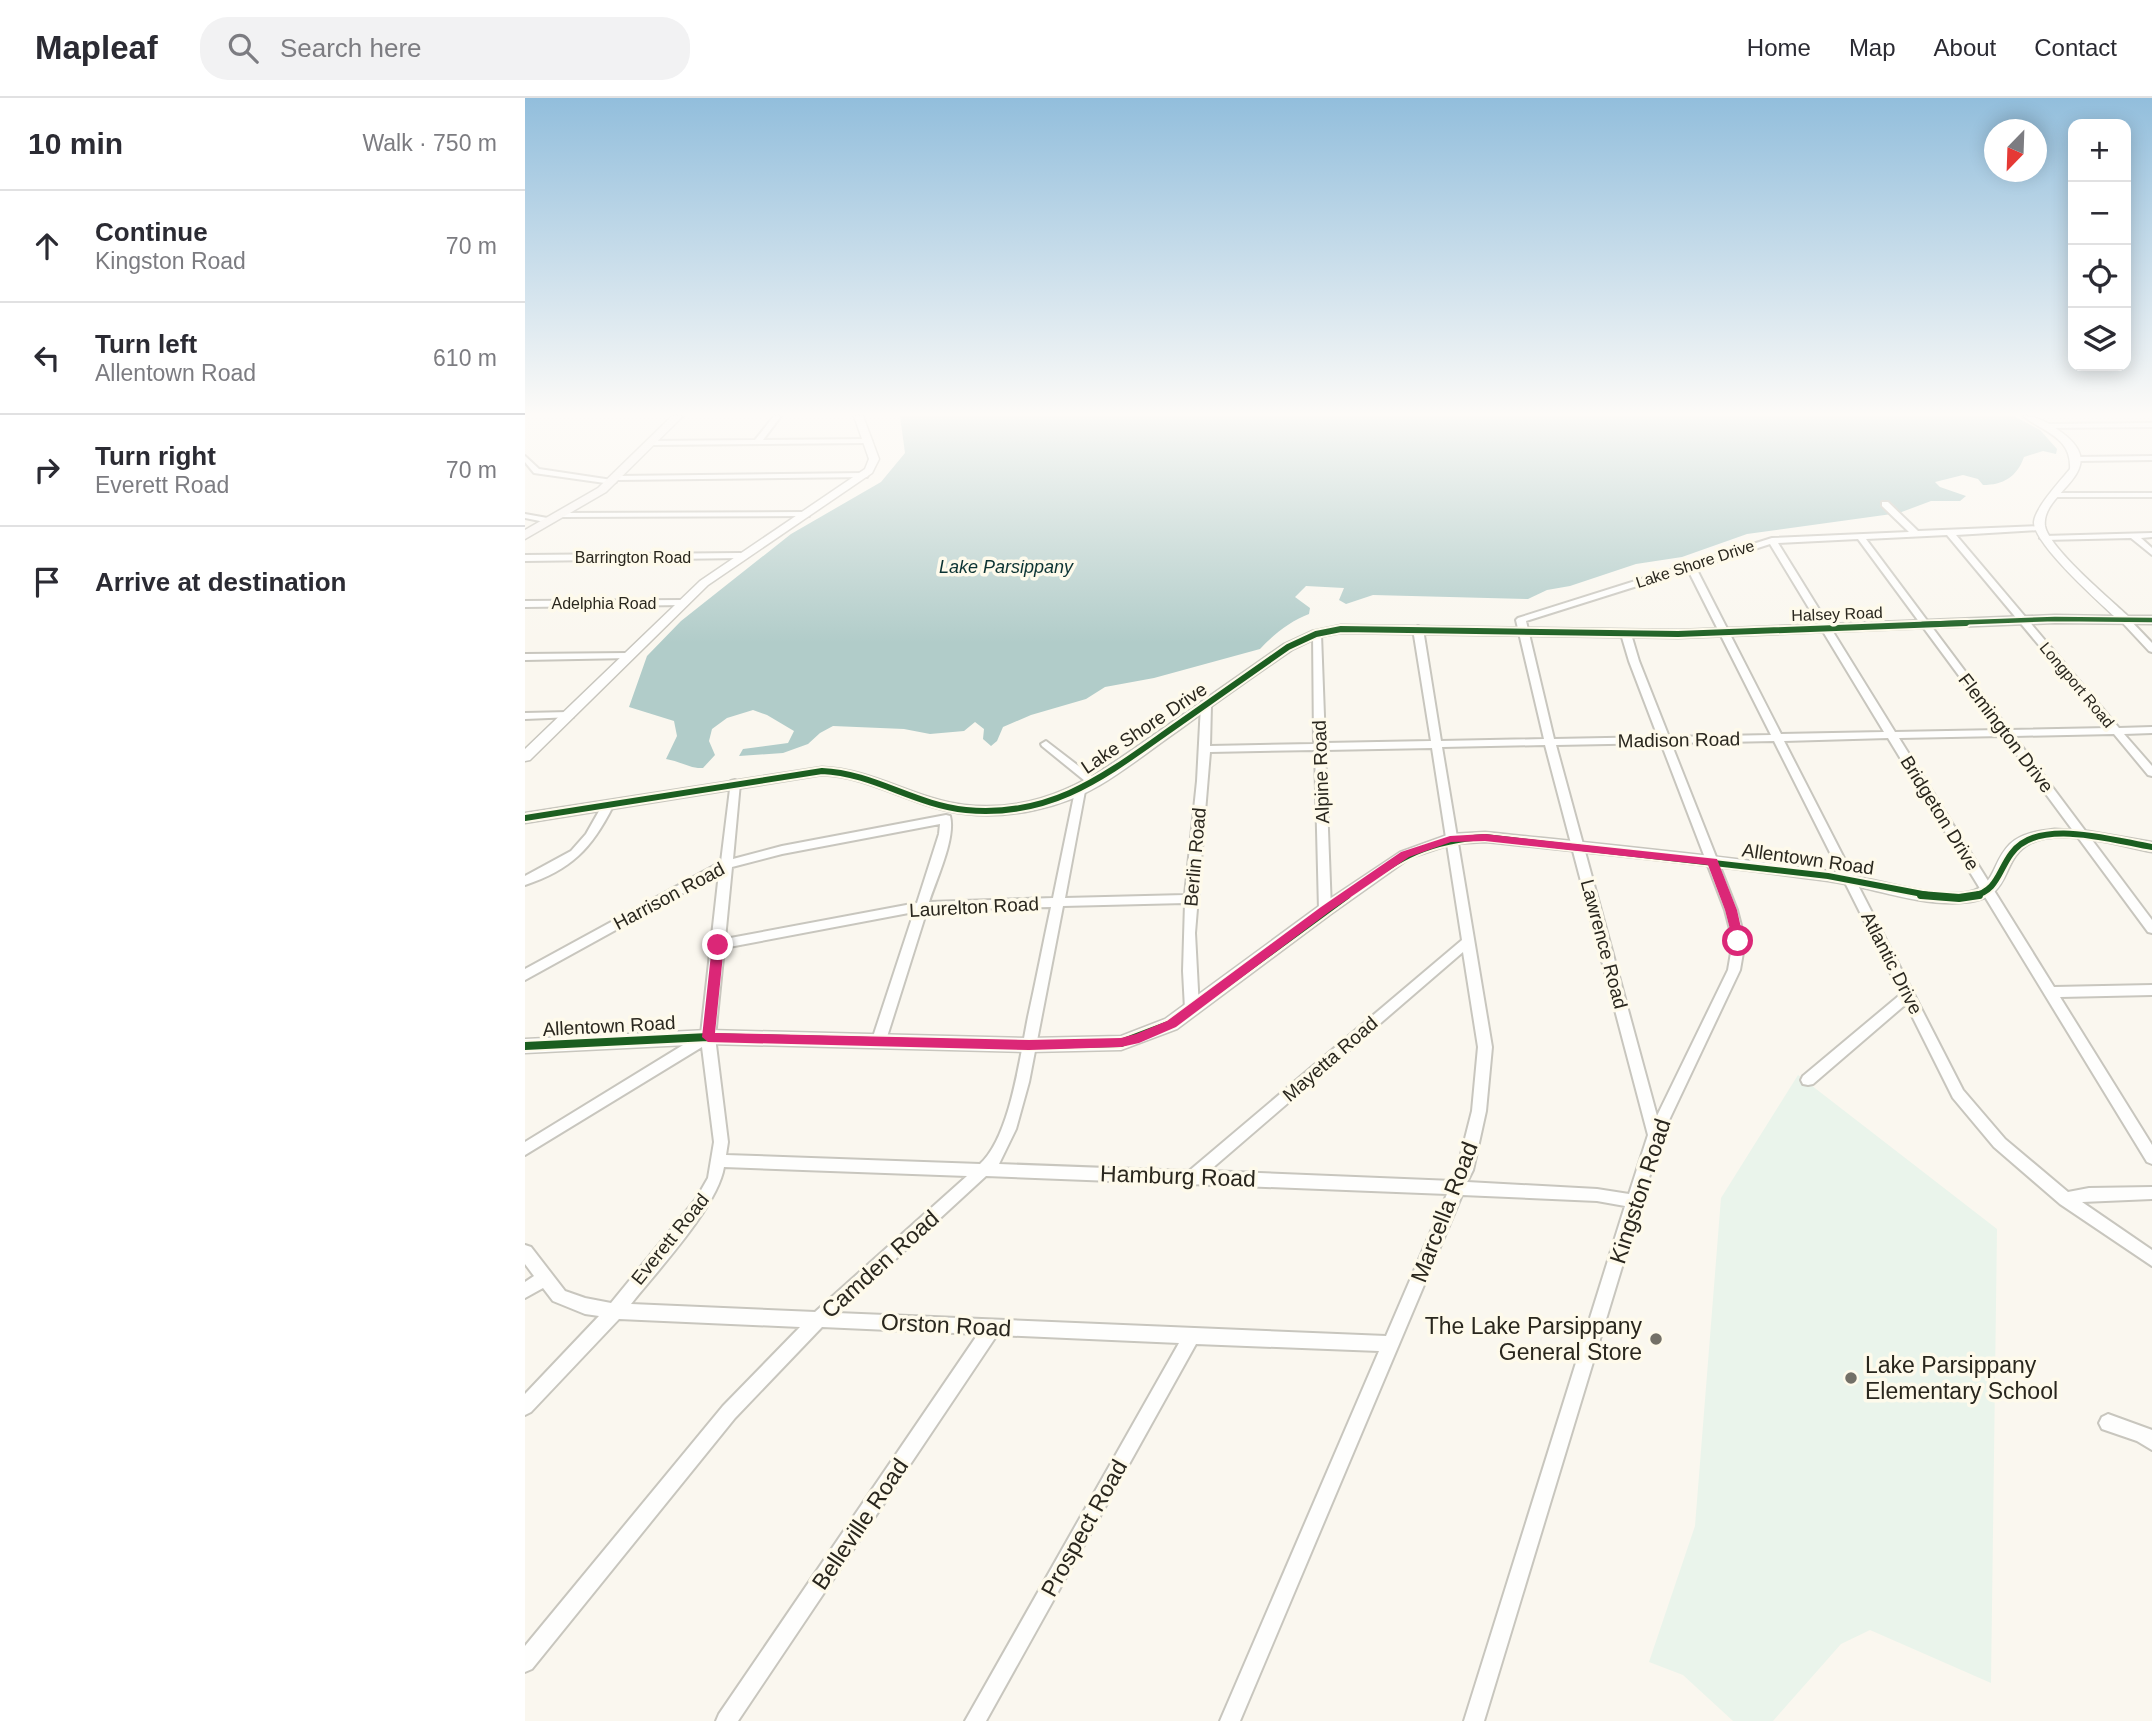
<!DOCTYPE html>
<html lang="en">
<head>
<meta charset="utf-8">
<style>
  body { margin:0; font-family:Arial,sans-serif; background:#f2f2f3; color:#2b2b33 }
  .controls { position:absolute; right:21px; top:21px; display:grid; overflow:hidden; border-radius:14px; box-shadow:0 4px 18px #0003 }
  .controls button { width:63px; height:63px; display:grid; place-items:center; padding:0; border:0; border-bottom:2px solid #e1e1e2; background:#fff; color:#2b2b33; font:35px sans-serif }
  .compass { position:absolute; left:1459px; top:21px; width:63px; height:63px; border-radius:50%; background:#fff; box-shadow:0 4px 18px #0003; rotate:203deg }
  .stop { position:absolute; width:21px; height:21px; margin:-16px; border:5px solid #db2777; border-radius:50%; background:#fff }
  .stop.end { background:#db2777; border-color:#fff; box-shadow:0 2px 7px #0008 }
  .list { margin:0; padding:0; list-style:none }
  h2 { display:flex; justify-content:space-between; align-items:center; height:91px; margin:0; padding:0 28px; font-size:30px }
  h2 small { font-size:23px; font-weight:400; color:#7c7c81 }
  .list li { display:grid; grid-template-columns:46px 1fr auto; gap:21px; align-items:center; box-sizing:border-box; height:112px; padding:0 28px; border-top:2px solid #e1e1e2 }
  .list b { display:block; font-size:26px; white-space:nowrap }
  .list p { margin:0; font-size:23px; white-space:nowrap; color:#7c7c81 }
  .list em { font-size:23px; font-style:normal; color:#7c7c81 }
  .icon { flex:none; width:38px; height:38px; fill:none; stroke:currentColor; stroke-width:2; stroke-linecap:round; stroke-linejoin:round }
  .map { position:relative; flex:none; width:1627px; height:1623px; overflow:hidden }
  header { display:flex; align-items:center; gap:42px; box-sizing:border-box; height:98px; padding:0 35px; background:#fff; border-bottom:2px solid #e1e1e2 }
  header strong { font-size:33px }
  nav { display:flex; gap:38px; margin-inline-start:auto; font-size:24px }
  .search { width:490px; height:63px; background:#f2f2f3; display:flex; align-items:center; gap:18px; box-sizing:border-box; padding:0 24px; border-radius:28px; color:#7c7c81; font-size:26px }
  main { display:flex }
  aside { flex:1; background:#fff }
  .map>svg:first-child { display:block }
  .green { fill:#eaf4eb }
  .water { fill:#b1ccc9 }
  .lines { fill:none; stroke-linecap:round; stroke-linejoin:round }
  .minor-casing { stroke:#c8c6be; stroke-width:4 }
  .tertiary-casing { stroke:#c8c6be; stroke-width:3 }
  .secondary-casing { stroke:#c8c6be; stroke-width:3 }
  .minor { fill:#fefefd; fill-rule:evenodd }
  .tertiary { fill:#fefefd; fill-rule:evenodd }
  .secondary { fill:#f9f6f3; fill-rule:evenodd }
  .cycleway-far2-casing { stroke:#fefaeb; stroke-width:7 }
  .cycleway-far1-casing { stroke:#fefaeb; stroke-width:10 }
  .cycleway-casing { stroke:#fefaeb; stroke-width:12 }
  .cycleway-far2 { stroke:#1b5e20; stroke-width:4.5 }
  .cycleway-far1 { stroke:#1b5e20; stroke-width:6 }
  .cycleway { stroke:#1b5e20; stroke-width:8 }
  .route { fill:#db2777 }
  .poi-dot { fill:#737067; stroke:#fefaeb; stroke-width:2.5 }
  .labels { text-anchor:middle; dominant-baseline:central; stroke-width:7; stroke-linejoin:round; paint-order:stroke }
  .far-street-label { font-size:16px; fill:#2a271e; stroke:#fefaeb }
  .far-water-label { font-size:18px; font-style:italic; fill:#0b3333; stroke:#fefaeb }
  .street-label { font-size:19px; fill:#2a271e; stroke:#fefaeb }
  .near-street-label { font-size:23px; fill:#2a271e; stroke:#fefaeb }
  .near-poi-label { font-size:23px; fill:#2a271e; stroke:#fefaeb; text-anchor:end }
</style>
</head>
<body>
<header>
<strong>Mapleaf</strong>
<div class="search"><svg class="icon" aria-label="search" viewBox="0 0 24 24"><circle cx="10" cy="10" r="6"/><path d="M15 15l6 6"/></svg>Search here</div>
<nav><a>Home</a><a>Map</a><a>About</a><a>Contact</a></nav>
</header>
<main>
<aside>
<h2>10 min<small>Walk · 750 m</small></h2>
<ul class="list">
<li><svg class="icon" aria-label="ahead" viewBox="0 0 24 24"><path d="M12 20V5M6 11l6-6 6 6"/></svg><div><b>Continue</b><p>Kingston Road</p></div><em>70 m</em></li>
<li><svg class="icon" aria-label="left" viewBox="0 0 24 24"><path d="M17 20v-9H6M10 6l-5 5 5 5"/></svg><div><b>Turn left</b><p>Allentown Road</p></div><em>610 m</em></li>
<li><svg class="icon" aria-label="right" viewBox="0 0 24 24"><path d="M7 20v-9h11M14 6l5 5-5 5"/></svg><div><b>Turn right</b><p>Everett Road</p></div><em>70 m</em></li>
<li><svg class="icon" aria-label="arrive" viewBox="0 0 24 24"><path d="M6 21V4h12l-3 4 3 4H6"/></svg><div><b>Arrive at destination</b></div></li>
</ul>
</aside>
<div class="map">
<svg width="1627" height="1623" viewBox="0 0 1627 1623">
  <rect width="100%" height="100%" fill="#faf7ef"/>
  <path class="green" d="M1273,977l199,154 -6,454 -121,-53 -29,14 -68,77h-40l-50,-46 -34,-13 46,-136 26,-328z"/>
  <path class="water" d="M375,318h1114l26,14 17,19 -1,5 -13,-3 -19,6c-7,20 -21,28 -41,28l-5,-6 -15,-4 -28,7 5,5 26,9 -6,5h-29l-32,12 -152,21 -65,23 -46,7 -66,22 -23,4 -19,9 -155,-4 -27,9 -7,-4 5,-12 -38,-2 -11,11 15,11 -1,6c-19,7 -36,21 -49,35l-106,29 -49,9 -19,12 -55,16 -28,12 -6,14 -6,5 -8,-7 1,-10 -9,-7 -11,9 -34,3 -26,-5 -71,-3 -13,7 -12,11 -25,9 -44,3 4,-7 45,-6 6,-12 -27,-16 -14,-5 -26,8 -15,11 -3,12 6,14 -12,13c-12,1 -24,-7 -37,-9l11,-23 -3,-15 -45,-14 18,-51 34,-35 110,-87 90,-52 24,-29z"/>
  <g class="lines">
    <defs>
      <path id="minor" d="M249,318h7l-18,24 105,-1 4,2 -4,2 -216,2 -4,-2 4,-2 103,-1z
        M1627,325v4l-106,1 -4,-2 4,-2z
        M0,358l14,13 73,11 4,2 -4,2 -78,-11 -9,-11z
        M1627,358v4l-75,1 -4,-2 4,-2z
        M339,375l4,2 -1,2 -250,3 -4,-2 4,-2z
        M1529,395h98v4h-98z
        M1357,404h6l30,29 124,-5v4h-3l-83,5 163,193 33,-1v6l-28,1 28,32v10l-4,-1 -34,-41 -100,2 138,184v13l-4,-1 -145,-196 -104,2 155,249 98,-2v10l-92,2 92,148v19l-5,-2 -259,-424 -104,3 179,349 42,49 63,53 21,-4 63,-1v12l-70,3 70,48v16l-92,-62 -66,-57 -41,-49 -47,-94 -93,80 -5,1 -5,-1 -2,-4 2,-4 98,-82 -127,-253 -103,2 66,167 8,31 -5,29 -78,165 -178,586h-20l161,-515 -28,-5 -135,-6 -222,526h-20l159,-370 -183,-7 -210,377h-21l214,-378 -182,-8 -259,386h-22l3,-7 259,-380 -156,-7 -87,91 -203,251 -7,3v-26l198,-240 77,-79 -181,-8 -88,93 -6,3v-21l74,-78 -14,-2 -32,-13 -10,-13 -18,10v-16l9,-6 -9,-12v-19l6,2 34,44 20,7 26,5 85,-104 12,-21 6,-36 -12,-95 -177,108v-13l176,-108 18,-161 -194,107v-11l196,-107 10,-81 4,-1 5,3 -7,76 49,-13 164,-31 4,1c6,22 -14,64 -21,86l124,-4 22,-107 5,-3 5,3 -20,107 120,-3 12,-114 4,-76 5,-3 5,3 -1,41 104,-2 -1,-112h6l2,2 4,109 106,-2 -18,-112 5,-3 5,3 18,112 103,-2 -28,-119 2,-2 168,-53 1,-2h6l79,-25 137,-6 -27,-26zM1422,437l161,193 -99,2 -143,-191zM1333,441l141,191 -104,2 -117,-189zM1245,446l114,188 -103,2 -85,-166zM1163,472l83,165 -102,2 -30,-76 -8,-27 -5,-3 -5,3 8,27 29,76 -104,2 -28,-118zM1136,645l64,167 8,31 -5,29 -71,146 -101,-371zM1020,647l103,390 -19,59 -32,-5 -130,-7 6,-12 13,-59 6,-64 -50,-300zM907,650l30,192 -273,231 -190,-7 17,-35 13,-47 34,-176 122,-3 -2,68 2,38 2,3h10l2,-3 -4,-76 15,-181 105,-2 4,160 6,4 6,-4 -6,-160zM415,726l-1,10 -22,69 -192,36 7,-72 50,-13zM526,809c-8,37 -15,74 -23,110 -8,40 -18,120 -48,147l-254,-9 2,-13 -13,-105 9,-89 190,-36 -42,128 2,4h10l2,-4 41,-130zM938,854l15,95 -6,64 -15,59 -4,11 -244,-10zM199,1069l243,9 -152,136 -184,-8c26,-33 87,-98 93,-137zM461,1078l461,18 -61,142 -549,-23z
        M281,414h3v4l-248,1 -4,-2 4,-2z
        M0,416l28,5 1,2 -4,2 -25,-5z
        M1627,435v4l-11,1 11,10v7l-21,-17 -87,2 -4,-2 4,-2z
        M215,455l3,1v4l-218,3v-6z
        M157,502l5,3 -2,2 -160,2v-6z
        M1599,518l3,1 25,26v9l-3,-1 -28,-30 -2,-2z
        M103,555l3,1v4l-106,2v-6z
        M44,614l4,1v4l-48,2v-6z
        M521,643l52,40 1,2 -1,2h-8l-48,-39 -1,-2z
        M82,705l6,3c-21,42 -42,64 -88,79v-9l46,-25 15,-17 17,-30z
        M1583,1316l44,16v20l-15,-9 -35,-12 -3,-6 3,-6z"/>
      <path id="tertiary" d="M329,318h9l16,43 -7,14 -164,112 -178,175 -5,1v-12l175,-168 165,-112 4,-10z
        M1498,318c14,0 26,7 38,16 54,39 -21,60 -16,94 4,22 65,73 83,90h24v8l-97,-1 -377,15 -337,-5 -22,4 -27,13c-38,26 -76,53 -113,80 -26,18 -52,39 -79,55 -38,23 -91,34 -134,29 -51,-5 -93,-37 -144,-39l-297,48v-10l297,-46c51,2 93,32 142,38 87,10 140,-36 207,-82 37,-26 75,-52 113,-79l28,-13 29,-6 337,5 377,-15 59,1c-16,-15 -81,-73 -80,-94 1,-14 27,-42 36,-53 2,-32 -27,-37 -47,-53z
        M1530,731l33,2 64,11v10c-32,-6 -90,-24 -121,-9 -35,18 -13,57 -72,60 -44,2 -88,-16 -131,-22 -114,-16 -229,-27 -343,-39l-33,2 -42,14 -79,56 -154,115 -56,21 -92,2 -321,-8 -183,9v-14l183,-9 321,8 92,-2 44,-17 154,-113 81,-54 50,-18 35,-2c115,12 230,23 344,39 43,6 88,24 131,22 38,-3 29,-28 50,-49 12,-11 29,-13 45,-15z"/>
      <path id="secondary" d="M147,318h11l-77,76 -81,47v-9l73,-42z"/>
    </defs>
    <use href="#minor" class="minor-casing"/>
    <use href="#tertiary" class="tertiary-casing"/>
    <use href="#secondary" class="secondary-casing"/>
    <use href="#minor" class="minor"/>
    <use href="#tertiary" class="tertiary"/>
    <use href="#secondary" class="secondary"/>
    <defs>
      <path id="cycleway-far2" d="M1397,526l133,-5 97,1"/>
      <path id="cycleway-far1" d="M0,720l297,-47c51,2 93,34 144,39 88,8 141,-36 208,-83 38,-27 76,-53 114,-80l28,-13 25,-5 337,5 288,-11
        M820,798c52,-35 75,-55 140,-59l343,39 105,20
        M1448,798c24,-5 25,-24 38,-42 26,-38 104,-13 141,-7"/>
      <path id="cycleway" d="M1396,797l38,3 20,-3
        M0,948l183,-9 321,8 92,-2 50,-19 176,-129"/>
    </defs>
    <use href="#cycleway-far2" class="cycleway-far2-casing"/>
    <use href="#cycleway-far1" class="cycleway-far1-casing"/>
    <use href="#cycleway" class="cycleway-casing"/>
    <use href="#cycleway-far2" class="cycleway-far2"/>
    <use href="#cycleway-far1" class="cycleway-far1"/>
    <use href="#cycleway" class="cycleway"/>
  </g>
  <linearGradient id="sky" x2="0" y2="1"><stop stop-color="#92bedc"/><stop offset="0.58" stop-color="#fdfbf8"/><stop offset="1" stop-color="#fdfbf8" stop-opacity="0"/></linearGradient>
  <rect width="1627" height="545" fill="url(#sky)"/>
  <path class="route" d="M960,736l232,25 20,51 7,31 -6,4 -5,-4 -8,-31 -17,-45 -223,-24 -34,1 -42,15 -80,55 -153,115 -37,16 -18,4 -92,3 -321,-8 -6,-5 10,-92 6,-4 6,4 -9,88 314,7 92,-2 15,-4 31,-13 154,-114 80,-55 49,-16z"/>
  <g class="poi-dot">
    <circle cx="1131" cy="1241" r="7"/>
    <circle cx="1326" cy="1280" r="7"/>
  </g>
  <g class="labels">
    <g class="far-street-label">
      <text x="108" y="459">Barrington Road</text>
      <text transform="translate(1170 466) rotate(-18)">Lake Shore Drive</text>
      <text x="79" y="505">Adelphia Road</text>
      <text transform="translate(1312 516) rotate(-2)">Halsey Road</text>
      <text transform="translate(1552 587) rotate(50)">Longport Road</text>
    </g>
    <g class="far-water-label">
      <text x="481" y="469">Lake Parsippany</text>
    </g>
    <g class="street-label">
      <text transform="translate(619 630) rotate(-34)">Lake Shore Drive</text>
      <text transform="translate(1481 635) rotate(53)">Flemington Drive</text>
      <text transform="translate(1154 642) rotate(-1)">Madison Road</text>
      <text transform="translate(796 674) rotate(-92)">Alpine Road</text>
      <text transform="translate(1415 715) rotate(58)">Bridgeton Drive</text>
      <text transform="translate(670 759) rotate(-85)">Berlin Road</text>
      <text transform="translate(1283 761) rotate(8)">Allentown Road</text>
      <text transform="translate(144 798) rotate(-28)">Harrison Road</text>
      <text transform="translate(449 809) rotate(-3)">Laurelton Road</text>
      <text transform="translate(1079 846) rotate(75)">Lawrence Road</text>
      <text transform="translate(1367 865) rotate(63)">Atlantic Drive</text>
      <text transform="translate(84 928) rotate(-3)">Allentown Road</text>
      <text transform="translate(805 961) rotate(-41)">Mayetta Road</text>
      <text transform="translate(145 1141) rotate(-51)">Everett Road</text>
    </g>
    <g class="near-street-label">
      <text transform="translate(653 1078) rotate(2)">Hamburg Road</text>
      <text transform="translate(1115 1093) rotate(-72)">Kingston Road</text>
      <text transform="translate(919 1114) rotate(-69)">Marcella Road</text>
      <text transform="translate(355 1166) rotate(-42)">Camden Road</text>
      <text transform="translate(421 1227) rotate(3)">Orston Road</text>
      <text transform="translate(335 1426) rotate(-56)">Belleville Road</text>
      <text transform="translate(559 1430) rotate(-61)">Prospect Road</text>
    </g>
    <g class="near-poi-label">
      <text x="1117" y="1228">The Lake Parsippany<tspan x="1117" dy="26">General Store</tspan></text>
      <text x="1340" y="1267" text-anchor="start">Lake Parsippany<tspan x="1340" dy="26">Elementary School</tspan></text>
    </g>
  </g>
</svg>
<div class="controls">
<button>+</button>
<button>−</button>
<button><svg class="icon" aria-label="locate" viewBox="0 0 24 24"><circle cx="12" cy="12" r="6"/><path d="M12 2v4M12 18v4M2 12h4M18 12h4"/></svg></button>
<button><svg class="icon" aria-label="layers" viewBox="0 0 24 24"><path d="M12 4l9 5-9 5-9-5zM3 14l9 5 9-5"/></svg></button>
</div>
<svg class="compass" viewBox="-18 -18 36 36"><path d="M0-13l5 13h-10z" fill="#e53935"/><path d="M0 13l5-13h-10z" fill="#7c7c81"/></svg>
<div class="stop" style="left:1213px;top:843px"></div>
<div class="stop end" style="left:193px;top:847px"></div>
</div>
</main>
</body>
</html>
